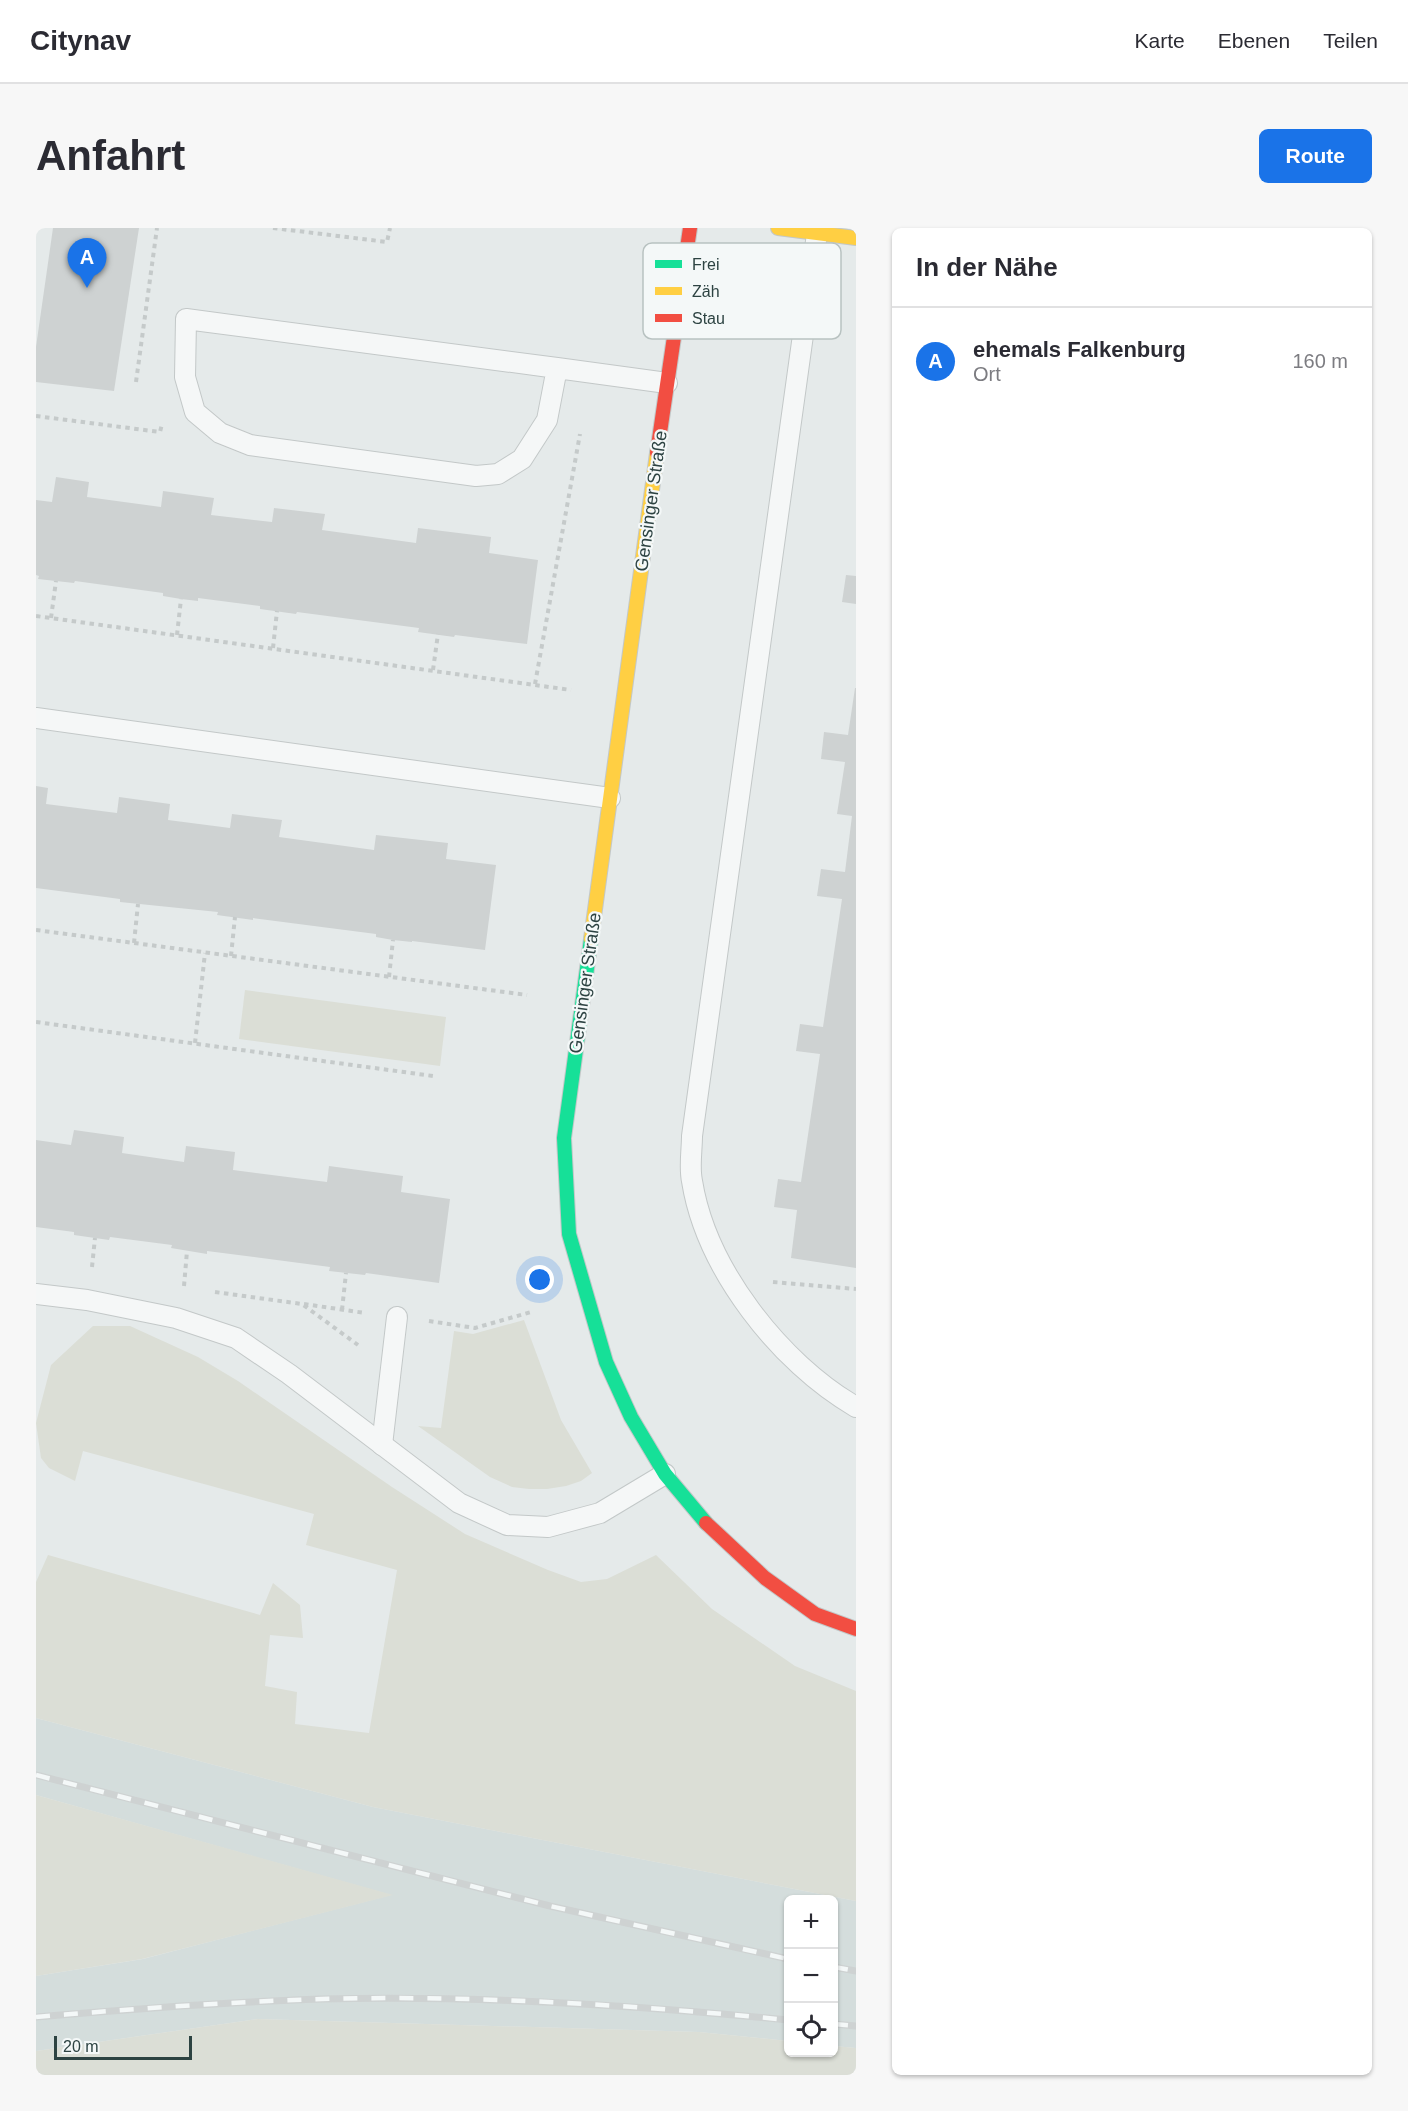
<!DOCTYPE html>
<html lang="de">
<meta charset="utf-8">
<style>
:root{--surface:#fff;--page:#f7f7f7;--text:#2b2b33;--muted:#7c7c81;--line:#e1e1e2;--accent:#1a73e8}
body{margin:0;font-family:Helvetica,sans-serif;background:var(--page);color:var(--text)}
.controls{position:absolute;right:18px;bottom:18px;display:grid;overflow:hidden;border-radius:9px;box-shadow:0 2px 4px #0004}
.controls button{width:54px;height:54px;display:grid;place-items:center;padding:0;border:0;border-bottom:2px solid var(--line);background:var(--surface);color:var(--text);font:30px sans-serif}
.scale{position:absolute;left:18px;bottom:15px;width:138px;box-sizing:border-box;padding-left:6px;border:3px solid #2d4342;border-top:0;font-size:16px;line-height:21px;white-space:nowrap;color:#2d4342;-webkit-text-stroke:4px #f4f8f8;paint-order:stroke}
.you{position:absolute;left:504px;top:1052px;width:21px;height:21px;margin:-15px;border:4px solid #fff;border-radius:50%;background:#1a73e8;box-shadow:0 0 0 9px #1a73e833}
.badge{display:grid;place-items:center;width:39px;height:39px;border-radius:50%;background:var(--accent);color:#fff;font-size:20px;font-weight:700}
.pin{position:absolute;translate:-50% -50px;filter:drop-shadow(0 2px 3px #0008)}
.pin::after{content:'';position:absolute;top:32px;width:21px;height:18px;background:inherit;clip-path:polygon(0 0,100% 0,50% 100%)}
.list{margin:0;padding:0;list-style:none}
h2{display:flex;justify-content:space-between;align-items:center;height:78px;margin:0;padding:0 24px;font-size:26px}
h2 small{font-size:20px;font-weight:400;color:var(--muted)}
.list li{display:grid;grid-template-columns:39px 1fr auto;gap:18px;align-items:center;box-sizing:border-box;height:108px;padding:0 24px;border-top:2px solid var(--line)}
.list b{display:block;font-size:22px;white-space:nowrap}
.list p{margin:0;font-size:20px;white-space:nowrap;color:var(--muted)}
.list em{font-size:20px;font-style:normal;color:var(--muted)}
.icon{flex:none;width:33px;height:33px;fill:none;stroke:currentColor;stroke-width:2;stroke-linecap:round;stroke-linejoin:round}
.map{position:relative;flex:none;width:820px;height:1847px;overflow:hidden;border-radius:9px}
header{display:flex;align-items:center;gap:36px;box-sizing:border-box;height:84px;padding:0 30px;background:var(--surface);border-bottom:2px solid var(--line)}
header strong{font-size:28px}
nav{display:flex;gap:33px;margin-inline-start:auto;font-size:21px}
.intro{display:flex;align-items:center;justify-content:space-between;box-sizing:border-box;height:144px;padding:0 36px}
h1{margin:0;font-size:42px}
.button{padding:15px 27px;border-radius:9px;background:var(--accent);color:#fff;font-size:21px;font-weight:700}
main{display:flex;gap:36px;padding:0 36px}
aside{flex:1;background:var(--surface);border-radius:9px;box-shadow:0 2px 4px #0004}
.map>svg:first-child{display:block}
</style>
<header>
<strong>Citynav</strong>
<nav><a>Karte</a><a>Ebenen</a><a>Teilen</a></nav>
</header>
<div class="intro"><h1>Anfahrt</h1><a class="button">Route</a></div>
<main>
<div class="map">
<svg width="820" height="1847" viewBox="0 0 820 1847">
<rect width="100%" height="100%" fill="#e5eaea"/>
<polygon fill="#d4dddc" points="0,1490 337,1579 820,1673 820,1820 798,1818 798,1672 752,1672 752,1813 663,1804 222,1791 0,1823 0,1748 107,1731 355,1667 0,1567"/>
<g fill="#dbded6">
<polygon points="209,762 410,789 404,838 203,811"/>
<polygon points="488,1092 525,1192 556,1245 545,1253 530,1258 511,1261 493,1261 476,1259 454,1249 382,1198 405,1200 418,1103 437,1106"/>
<polygon points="57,1098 94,1098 162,1129 202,1153 356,1259 429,1306 512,1342 545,1354 571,1351 620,1327 676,1381 759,1438 820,1463 820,1673 337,1579 0,1490 0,1354 12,1327 224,1387 237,1355 264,1377 267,1410 234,1407 229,1458 261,1464 259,1496 333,1505 361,1342 270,1317 278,1286 47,1223 39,1253 13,1240 5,1230 0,1195 15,1137"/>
<polygon points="0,1567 357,1667 106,1731 0,1748"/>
<polygon points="222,1791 663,1804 752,1813 752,1824 798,1824 798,1818 820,1820 820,1847 0,1847 0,1823"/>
</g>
<g fill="#ced2d2">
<polygon points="17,0 103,0 78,163 0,154 0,119"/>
<polygon points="20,249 53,254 51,269 125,279 127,263 178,270 175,287 236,294 238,280 289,286 286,302 380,315 382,300 455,309 453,325 502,332 491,416 419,407 418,409 382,404 383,400 261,384 260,386 224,381 224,378 162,370 162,373 145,371 127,368 127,365 39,353 38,355 2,351 3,348 0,347 0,272 16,274"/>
<polygon points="810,347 820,348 820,376 806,374"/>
<polygon points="819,460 820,460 820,1040 755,1030 761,982 738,979 742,951 765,954 784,826 760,823 764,796 787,799 806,671 781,668 785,641 809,644 816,588 801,586 809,534 785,531 788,504 812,507"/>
<polygon points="0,558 12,560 10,576 81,585 83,569 134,576 132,592 194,600 196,586 246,592 243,609 338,622 340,607 412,615 410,631 460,637 449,722 376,713 376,714 357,712 340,709 340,706 217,690 217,692 181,687 182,684 84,674 84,671 0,660"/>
<polygon points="38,902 88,909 86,925 148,934 150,918 199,924 197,942 291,954 293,938 367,948 365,964 414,971 403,1055 330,1045 329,1047 293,1043 294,1039 171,1023 171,1026 135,1020 136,1017 74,1009 73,1012 38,1007 38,1004 0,999 0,912 35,917"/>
</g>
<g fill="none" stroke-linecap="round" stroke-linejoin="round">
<g stroke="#c3c8c8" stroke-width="22">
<g id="lane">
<path d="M781 6 656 908C656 922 653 939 656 953 670 1041 744 1135 820 1179"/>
<polyline points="521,140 511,192 486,231 462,246 440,248 214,217 184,205 159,184 149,149 150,91 521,140 631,155"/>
<polyline points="0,490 574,570"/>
<polyline points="0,1066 51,1072 140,1090 200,1110 253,1146 423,1275 471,1297 512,1299 564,1285 629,1246"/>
<polyline points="346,1217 361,1089"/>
</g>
</g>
<g stroke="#c3c8c8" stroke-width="16">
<polyline id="fast" points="555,711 528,910 533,1006 570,1134 595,1189 629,1246 670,1295"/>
</g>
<g stroke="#c3c8c8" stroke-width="16">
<g id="slow">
<polyline points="742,0 820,10"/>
<polyline points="555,711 621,225"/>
</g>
</g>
<g stroke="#c3c8c8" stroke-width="16">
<g id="jam">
<polyline points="621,225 654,0"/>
<polyline points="670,1295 729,1350 779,1386 820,1401"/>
</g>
</g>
<g stroke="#c5caca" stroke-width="4" stroke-dasharray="4.5 4.5" stroke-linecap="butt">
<polyline points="237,0 351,14 354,0"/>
<polyline points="100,154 121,0"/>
<polyline points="0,188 124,204 126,196"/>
<polyline points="0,388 535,462"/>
<polyline points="15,390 20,353"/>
<polyline points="141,407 145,371"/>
<polyline points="237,420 241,383"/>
<polyline points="397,442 402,406"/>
<polyline points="499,456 544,206"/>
<polyline points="0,702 491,767"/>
<polyline points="98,715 102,676"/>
<polyline points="195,728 199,689"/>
<polyline points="353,749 357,712"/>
<polyline points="0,794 397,848"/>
<polyline points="159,815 169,725"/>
<polyline points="56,1039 59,1010"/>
<polyline points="737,1054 820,1061"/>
<polyline points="148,1058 151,1023"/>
<polyline points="179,1064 266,1076 322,1117"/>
<polyline points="268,1076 329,1085"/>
<polyline points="306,1082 310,1045"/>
<polyline points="393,1093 439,1100 495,1084"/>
</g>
<use href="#lane" stroke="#f5f7f7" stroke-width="20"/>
<use href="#fast" stroke="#16e098" stroke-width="14"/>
<use href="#slow" stroke="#ffcf43" stroke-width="14"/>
<use href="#jam" stroke="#f24e42" stroke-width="14"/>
<g stroke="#ced2d2" stroke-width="7">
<g id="rail">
<polyline points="0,1547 514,1678 752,1731"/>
<polyline points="798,1739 820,1743"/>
<path d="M0 1789C95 1781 190 1774 286 1771 441 1767 598 1777 752 1792"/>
<polyline points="798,1796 820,1798"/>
</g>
</g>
<use href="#rail" stroke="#f4f8f8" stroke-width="4.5" stroke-dasharray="14" stroke-linecap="butt"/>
</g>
<g text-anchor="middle" stroke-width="4.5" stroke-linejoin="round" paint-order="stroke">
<g font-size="18" fill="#2d4342" stroke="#f4f8f8">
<text transform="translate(615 273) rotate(-82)" y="6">Gensinger Straße</text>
<text transform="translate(549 755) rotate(-82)" y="6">Gensinger Straße</text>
</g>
</g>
<rect x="607" y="15" width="198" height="96" rx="9" fill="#f4f8f8" stroke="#b8c2c1" stroke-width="1.5"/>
<rect x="619" y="32" width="27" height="8" fill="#16e098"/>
<rect x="619" y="59" width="27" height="8" fill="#ffcf43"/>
<rect x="619" y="86" width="27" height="8" fill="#f24e42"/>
<g font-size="16" fill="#2d4342">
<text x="656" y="42">Frei</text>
<text x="656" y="69">Zäh</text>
<text x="656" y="96">Stau</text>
</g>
</svg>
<div class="controls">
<button>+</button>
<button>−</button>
<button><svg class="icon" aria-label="locate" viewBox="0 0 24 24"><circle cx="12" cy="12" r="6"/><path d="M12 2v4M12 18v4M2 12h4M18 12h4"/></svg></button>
</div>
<div class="scale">20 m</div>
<div class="you"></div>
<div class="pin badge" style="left:51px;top:60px">A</div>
</div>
<aside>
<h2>In der Nähe<small></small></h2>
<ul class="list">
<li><span class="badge">A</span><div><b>ehemals Falkenburg</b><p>Ort</p></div><em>160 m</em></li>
</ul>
</aside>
</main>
